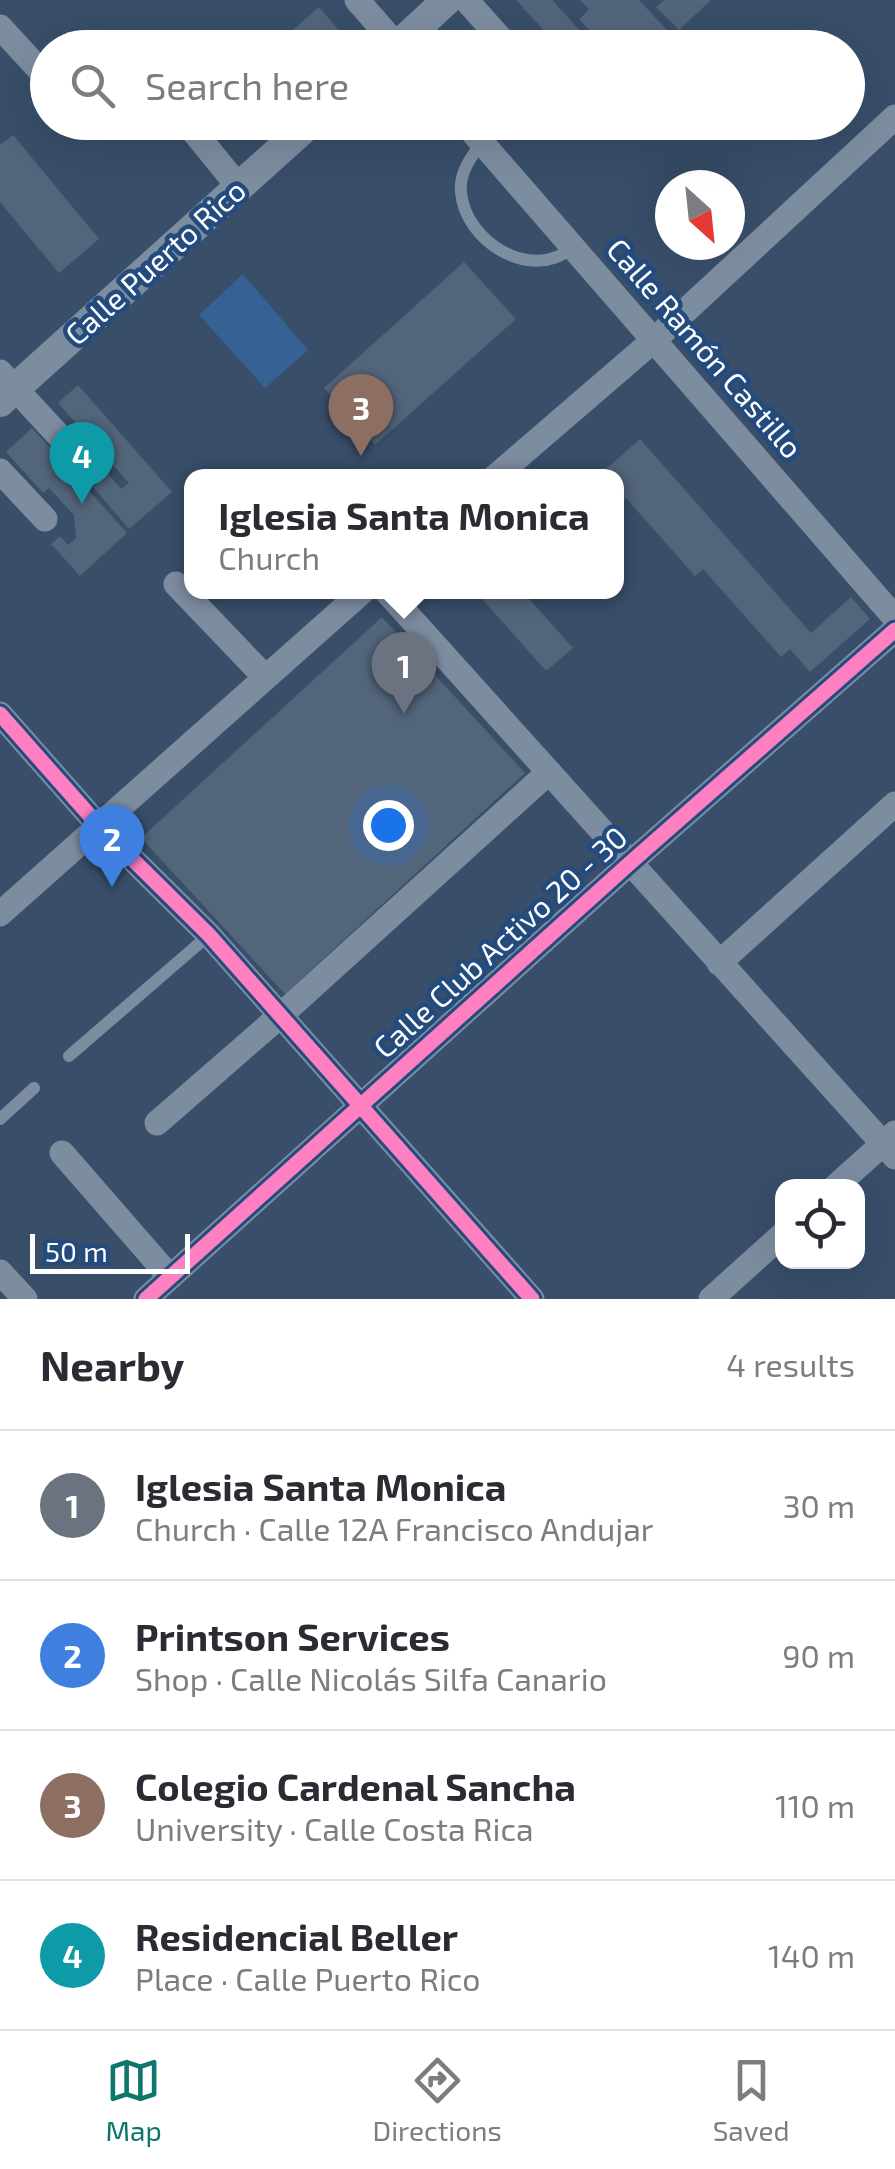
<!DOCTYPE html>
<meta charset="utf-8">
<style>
:root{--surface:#fff;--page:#f2f2f3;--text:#2b2b33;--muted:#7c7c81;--line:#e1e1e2;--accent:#0f766e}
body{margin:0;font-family:"Exo 2",sans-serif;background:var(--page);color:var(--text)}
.controls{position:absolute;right:30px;bottom:30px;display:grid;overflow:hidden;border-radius:20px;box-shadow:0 10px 40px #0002}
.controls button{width:90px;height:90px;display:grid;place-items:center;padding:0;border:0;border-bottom:2px solid var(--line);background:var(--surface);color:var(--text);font:50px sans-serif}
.compass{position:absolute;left:655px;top:170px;width:90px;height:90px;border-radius:50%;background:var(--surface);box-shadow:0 10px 40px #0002;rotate:153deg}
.scale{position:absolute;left:30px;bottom:25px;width:160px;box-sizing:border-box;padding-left:10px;border:5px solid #fff;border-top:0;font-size:28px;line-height:35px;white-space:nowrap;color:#fff;-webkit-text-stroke:8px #234b7e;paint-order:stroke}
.you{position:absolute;left:388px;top:825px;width:35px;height:35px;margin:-25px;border:8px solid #fff;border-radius:50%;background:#1a73e8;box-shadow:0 0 0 15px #1a73e833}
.badge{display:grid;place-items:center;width:65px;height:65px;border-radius:50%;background:var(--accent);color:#fff;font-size:32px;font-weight:700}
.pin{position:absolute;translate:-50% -82px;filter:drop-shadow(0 2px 5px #0008)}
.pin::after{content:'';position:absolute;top:52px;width:35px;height:30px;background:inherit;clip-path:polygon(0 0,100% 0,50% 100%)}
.popup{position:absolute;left:184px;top:469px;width:440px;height:130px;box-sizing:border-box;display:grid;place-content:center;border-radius:20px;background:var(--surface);filter:drop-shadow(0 2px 8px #0005);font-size:32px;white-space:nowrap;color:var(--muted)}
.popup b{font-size:38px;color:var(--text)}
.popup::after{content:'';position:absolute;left:50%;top:100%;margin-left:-20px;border:20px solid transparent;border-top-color:var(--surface)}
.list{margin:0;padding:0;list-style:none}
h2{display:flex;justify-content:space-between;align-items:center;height:130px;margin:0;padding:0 40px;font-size:42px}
h2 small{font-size:32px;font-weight:400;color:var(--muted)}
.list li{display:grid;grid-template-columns:65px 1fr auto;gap:30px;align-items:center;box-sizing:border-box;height:150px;padding:0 40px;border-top:2px solid var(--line)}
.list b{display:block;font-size:38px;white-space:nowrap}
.list p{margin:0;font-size:32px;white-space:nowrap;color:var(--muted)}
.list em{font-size:32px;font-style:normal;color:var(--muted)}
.icon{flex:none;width:55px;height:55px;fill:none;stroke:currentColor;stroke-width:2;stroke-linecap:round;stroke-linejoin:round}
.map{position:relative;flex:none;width:895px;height:1299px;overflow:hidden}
.search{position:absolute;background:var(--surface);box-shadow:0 10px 40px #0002;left:30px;right:30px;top:30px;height:110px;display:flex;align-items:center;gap:25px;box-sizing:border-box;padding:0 35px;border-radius:55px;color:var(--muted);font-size:38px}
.sheet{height:730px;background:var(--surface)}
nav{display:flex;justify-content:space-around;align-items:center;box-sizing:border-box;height:140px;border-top:2px solid var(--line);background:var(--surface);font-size:28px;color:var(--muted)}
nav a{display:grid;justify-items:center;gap:5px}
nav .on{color:var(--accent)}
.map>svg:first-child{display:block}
</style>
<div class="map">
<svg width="895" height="1299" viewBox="0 0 895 1299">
<rect width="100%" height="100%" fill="#384e69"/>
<polygon fill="#366195" points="243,274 308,350 265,388 199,315"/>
<g fill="#53657b">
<polygon points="516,0 552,0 596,48 560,48"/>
<polygon points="580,0 639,0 677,41 669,48 606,48 579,19 589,10"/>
<polygon points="664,0 711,0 679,30 656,7"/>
<polygon points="319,7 346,39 337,48 272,48"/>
<polygon points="473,34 485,48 458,48"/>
<polygon points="13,135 99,239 59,273 0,202 0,145"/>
<polygon points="464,262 516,319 375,445 324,388"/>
<polygon points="78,385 172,492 129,529 93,487 108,474 121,489 129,483 58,403"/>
<polygon points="32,428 127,533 80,576 51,544 60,536 68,545 76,538 74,515 49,488 43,493 6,452"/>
<polygon points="640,439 811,633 851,597 870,619 810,672 790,649 781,657 703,569 695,576 626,498 616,507 616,477 597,477"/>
<polygon points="476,592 523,592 573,648 546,671"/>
<polygon points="382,617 525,773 285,994 141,838"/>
</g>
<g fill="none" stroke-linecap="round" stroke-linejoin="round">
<g stroke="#7d8da0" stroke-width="12">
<path d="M482 142C471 157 459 173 461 192 465 242 532 283 573 247"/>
<polyline points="69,1056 209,935"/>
<polyline points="0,1119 34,1088"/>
</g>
<g stroke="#7d8da0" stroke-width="25">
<polyline points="357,0 399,48"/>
<polyline points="466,0 509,48"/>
<polyline points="0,27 48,79"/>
<polyline points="186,122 239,187"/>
<polyline points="464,122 895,618"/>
<polyline points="0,372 85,464"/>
<polyline points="0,471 45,519"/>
<polyline points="495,477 654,340 895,117"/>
<polyline points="176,584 265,677"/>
<polyline points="387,592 895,1157"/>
<polyline points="0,714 99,826 209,935 532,1299"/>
<polyline points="0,914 362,592"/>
<polyline points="719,963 895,804"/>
<polyline points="157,1123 281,1015 549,772"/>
<polyline points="62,1153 170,1277"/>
<polyline points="836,1186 895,1133"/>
<polyline points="0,1272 25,1299"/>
<polyline points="146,1299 630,863 895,630"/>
<polyline points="711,1299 782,1235"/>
</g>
<g stroke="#7d8da0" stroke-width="30">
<polyline points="395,48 447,0"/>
<polyline points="0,402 311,122"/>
</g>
<g stroke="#234b7e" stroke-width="21">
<g id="cycleway">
<polyline points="0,714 99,826 209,935 532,1299"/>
<polyline points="146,1299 630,863 895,630"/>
</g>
</g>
<use href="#cycleway" stroke="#ff80c0" stroke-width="15"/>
</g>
<g text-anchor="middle" stroke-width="9" stroke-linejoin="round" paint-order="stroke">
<g font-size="30" fill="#fff" stroke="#234b7e">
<text transform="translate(156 263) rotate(-42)" y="10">Calle Puerto Rico</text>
<text transform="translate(704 349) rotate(49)" y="10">Calle Ramón Castillo</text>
<text transform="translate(501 943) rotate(-42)" y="10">Calle Club Activo 20 - 30</text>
</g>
</g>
</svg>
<div class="controls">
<button><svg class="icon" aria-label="locate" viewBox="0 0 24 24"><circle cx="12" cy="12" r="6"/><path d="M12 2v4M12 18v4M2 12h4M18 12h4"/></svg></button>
</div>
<svg class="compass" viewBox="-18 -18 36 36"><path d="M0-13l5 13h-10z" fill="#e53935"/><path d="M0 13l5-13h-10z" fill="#7c7c81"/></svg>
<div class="scale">50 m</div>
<div class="you"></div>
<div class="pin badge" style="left:404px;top:714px;background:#6b7280">1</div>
<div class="popup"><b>Iglesia Santa Monica</b>Church</div>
<div class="pin badge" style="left:112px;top:887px;background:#3f7fe0">2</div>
<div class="pin badge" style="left:361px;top:456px;background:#8d6e63">3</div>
<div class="pin badge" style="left:82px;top:504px;background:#0f9aa8">4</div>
<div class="search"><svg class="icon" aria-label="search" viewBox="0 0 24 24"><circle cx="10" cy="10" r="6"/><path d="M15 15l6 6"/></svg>Search here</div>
</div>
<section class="sheet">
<h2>Nearby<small>4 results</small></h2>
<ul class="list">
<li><span class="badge" style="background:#6b7280">1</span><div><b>Iglesia Santa Monica</b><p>Church · Calle 12A Francisco Andujar</p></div><em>30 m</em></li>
<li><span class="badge" style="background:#3f7fe0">2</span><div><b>Printson Services</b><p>Shop · Calle Nicolás Silfa Canario</p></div><em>90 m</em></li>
<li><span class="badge" style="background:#8d6e63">3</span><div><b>Colegio Cardenal Sancha</b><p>University · Calle Costa Rica</p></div><em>110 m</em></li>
<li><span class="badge" style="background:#0f9aa8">4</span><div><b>Residencial Beller</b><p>Place · Calle Puerto Rico</p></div><em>140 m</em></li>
</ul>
</section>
<nav>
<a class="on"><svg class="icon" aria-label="map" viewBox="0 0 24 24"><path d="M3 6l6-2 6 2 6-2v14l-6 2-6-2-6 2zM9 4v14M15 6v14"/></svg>Map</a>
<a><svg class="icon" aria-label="directions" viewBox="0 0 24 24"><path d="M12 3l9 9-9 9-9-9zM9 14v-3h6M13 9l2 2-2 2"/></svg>Directions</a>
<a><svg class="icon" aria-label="saved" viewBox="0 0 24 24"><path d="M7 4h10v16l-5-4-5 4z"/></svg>Saved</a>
</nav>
